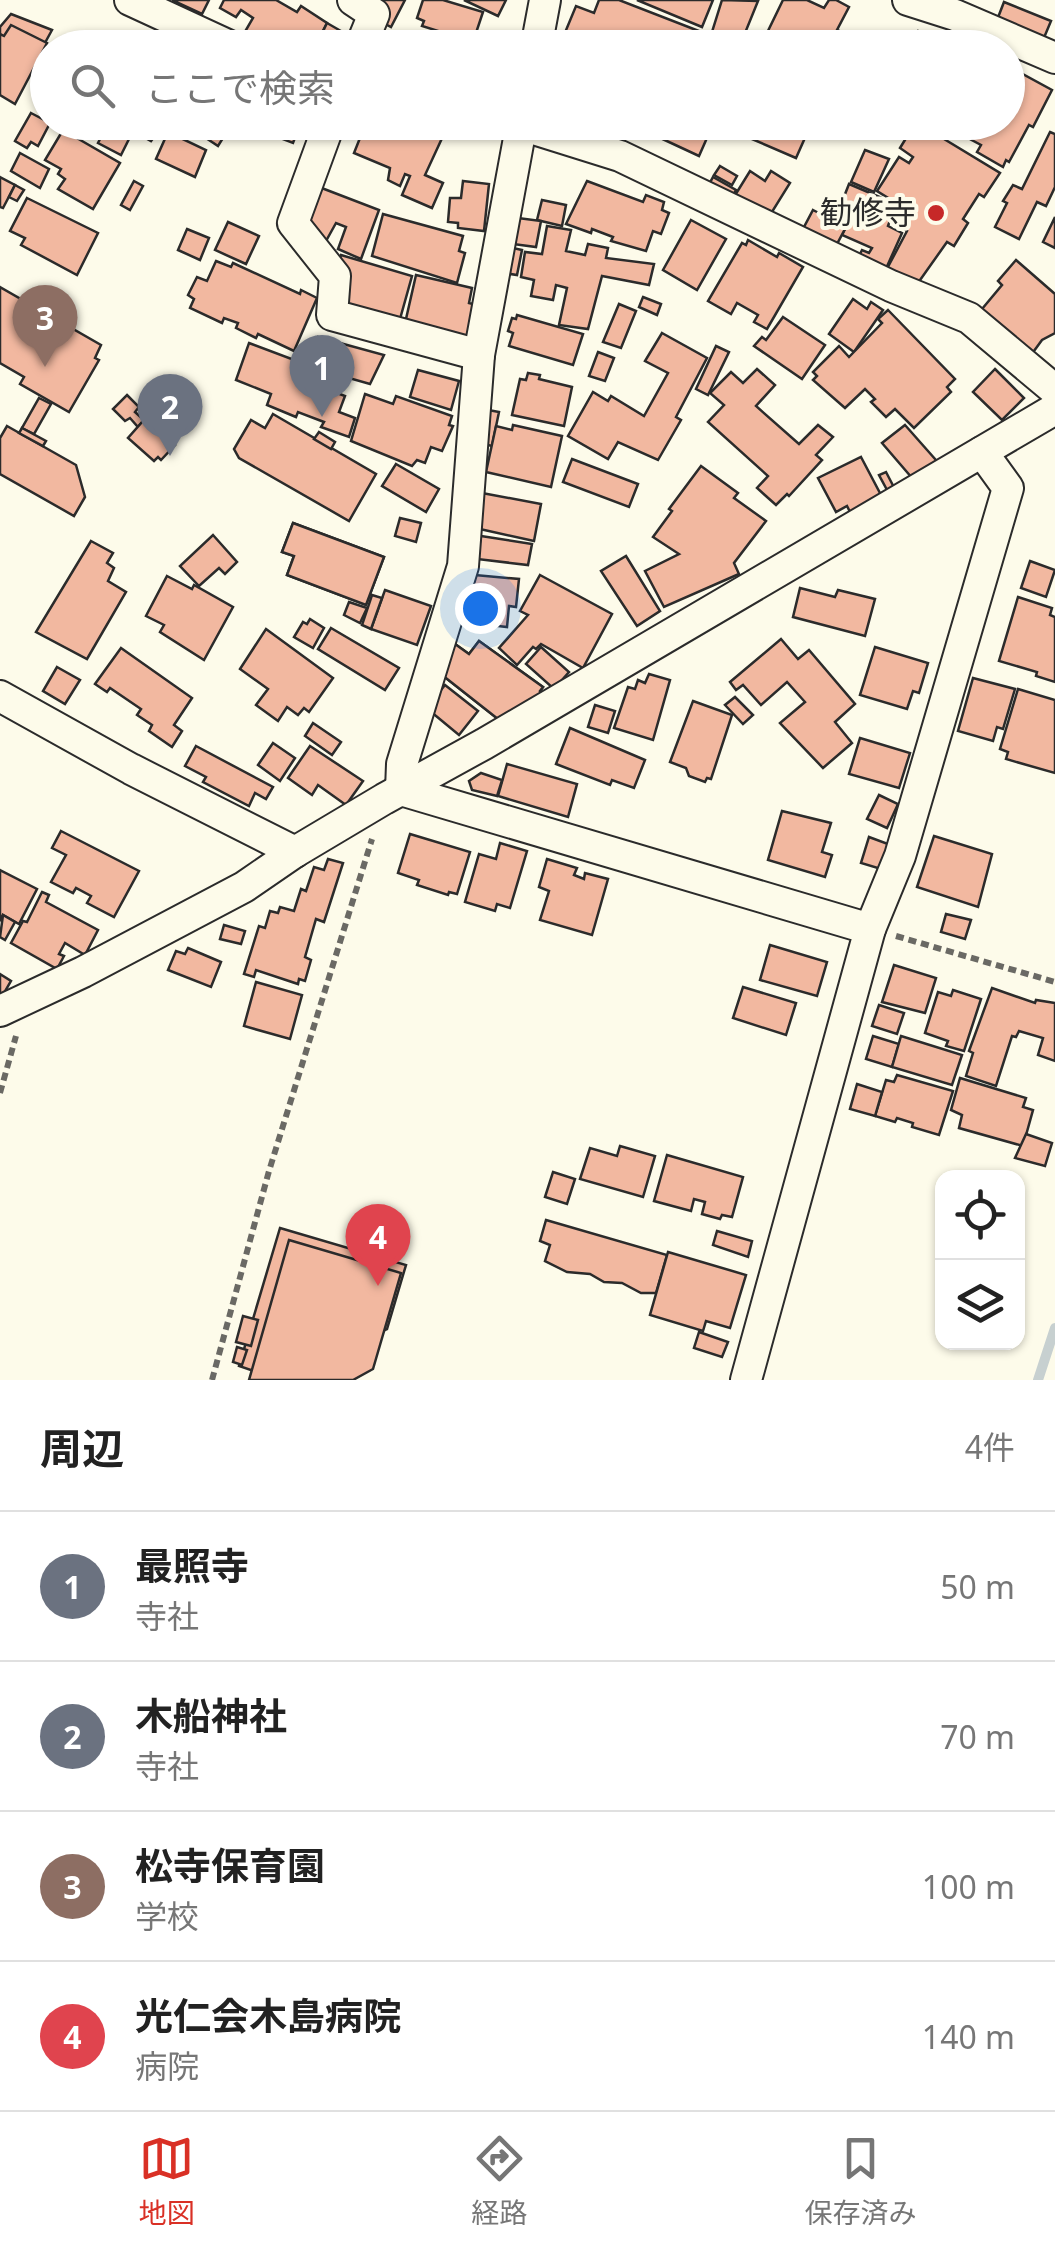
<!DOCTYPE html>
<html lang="ja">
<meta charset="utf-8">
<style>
:root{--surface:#fff;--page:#f6f6f6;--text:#222;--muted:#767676;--line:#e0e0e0;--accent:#d93025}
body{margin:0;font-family:"Noto Sans","Noto Sans JP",sans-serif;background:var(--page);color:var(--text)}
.controls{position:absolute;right:30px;bottom:30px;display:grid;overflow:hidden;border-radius:20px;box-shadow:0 2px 8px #0004}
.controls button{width:90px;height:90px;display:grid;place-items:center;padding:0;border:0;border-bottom:2px solid var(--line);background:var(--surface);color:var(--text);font:50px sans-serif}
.you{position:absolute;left:480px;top:608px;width:35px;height:35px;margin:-25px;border:8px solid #fff;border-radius:50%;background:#1a73e8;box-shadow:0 0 0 15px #1a73e833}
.badge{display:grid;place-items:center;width:65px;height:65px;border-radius:50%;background:var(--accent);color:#fff;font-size:32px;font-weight:700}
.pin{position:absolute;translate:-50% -82px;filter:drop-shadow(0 2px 5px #0008)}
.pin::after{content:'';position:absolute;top:52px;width:35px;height:30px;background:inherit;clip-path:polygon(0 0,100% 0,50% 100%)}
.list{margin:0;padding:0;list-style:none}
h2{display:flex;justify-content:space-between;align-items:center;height:130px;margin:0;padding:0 40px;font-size:42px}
h2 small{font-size:32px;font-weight:400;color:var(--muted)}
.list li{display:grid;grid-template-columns:65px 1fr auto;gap:30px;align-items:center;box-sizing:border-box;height:150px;padding:0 40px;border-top:2px solid var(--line)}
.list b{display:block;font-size:38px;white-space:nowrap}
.list p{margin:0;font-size:32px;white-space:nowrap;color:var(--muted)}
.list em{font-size:32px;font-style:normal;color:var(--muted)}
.icon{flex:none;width:55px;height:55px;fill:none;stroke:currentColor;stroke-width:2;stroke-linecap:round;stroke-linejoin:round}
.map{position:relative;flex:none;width:1055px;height:1380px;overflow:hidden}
.search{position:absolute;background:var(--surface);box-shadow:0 2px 8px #0004;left:30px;right:30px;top:30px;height:110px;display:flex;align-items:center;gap:25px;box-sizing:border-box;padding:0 35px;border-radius:55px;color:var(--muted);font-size:38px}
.sheet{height:730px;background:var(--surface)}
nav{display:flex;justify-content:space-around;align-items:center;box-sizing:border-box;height:140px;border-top:2px solid var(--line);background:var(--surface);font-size:28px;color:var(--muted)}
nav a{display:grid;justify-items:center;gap:5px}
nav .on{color:var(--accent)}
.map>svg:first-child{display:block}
</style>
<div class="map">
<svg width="1055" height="1380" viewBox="0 0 1055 1380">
<rect width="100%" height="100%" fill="#fdfbea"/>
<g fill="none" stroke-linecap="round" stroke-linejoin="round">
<polyline stroke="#c7d0d0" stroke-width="10" points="1038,1380 1055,1328"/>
</g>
<g fill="#f2b8a0" stroke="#2b2b2b" stroke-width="2.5">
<polygon points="172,0 209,0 202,14"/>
<polygon points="224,0 276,0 297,12 301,6 327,23 315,46 318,48 250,48 239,42 253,18 241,10 236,17 220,8"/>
<polygon points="364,0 405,0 391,27 359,10"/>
<polygon points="423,0 443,0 483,12 473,42 422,26 424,21 417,18"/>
<polygon points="464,0 506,0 498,16"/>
<polygon points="599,0 619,0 740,47 596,48 564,35 576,6 594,13"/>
<polygon points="637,0 713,0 702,27"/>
<polygon points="722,0 758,1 741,43 712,32"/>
<polygon points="783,0 807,0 824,8 829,0 836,0 849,7 837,30 850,36 845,48 795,48 767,33"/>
<polygon points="1004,2 1051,21 1038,52 992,33"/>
<polygon points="11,14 52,30 16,96 0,87 0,27"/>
<polygon points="327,23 360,42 358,48 316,46"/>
<polygon points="11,25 47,43 15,104 0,95 0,34 4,36"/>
<polygon points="918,31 947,42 956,48 912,48"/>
<polygon points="1008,66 1052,90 1033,127 1029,125 1009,162 1006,160 1003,167 977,152 981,145 949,128 952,122 1008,122"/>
<polygon points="31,113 50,123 38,146 31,142 27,148 15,141"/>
<polygon points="109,122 165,122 151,141 133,131 121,155 98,143"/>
<polygon points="174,122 200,122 193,134"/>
<polygon points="203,122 233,122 218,146 197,132"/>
<polygon points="271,122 301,122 293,143 267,133"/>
<polygon points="378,122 413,122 443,136 425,175 443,183 432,208 402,195 410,176 405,174 400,186 388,180 390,168 354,153 362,133 371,137"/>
<polygon points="472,122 501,122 497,132"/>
<polygon points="626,122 714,122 699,156"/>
<polygon points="759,122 812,122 796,158 752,139"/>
<polygon points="916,122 1000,173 984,197 979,194 963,219 968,223 954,246 947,242 908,297 881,280 907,231 891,221 901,206 877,191 899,157 909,163 913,157 900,148"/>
<polygon points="63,130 120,163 93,209 58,189 65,179 58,174 61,169 45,160"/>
<polygon points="168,132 206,150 195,177 156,159"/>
<polygon points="1050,132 1055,134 1055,187 1046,206 1037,202 1019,239 995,227 1007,203 1003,201 1013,185 1022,189"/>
<polygon points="865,150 889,159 874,192 851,182"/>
<polygon points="20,153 49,169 40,188 11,171"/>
<polygon points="720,166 737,176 732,185 714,175"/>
<polygon points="750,171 765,181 771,171 790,183 767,220 729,205"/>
<polygon points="0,177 15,185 3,208 0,207"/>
<polygon points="713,177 736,190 728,204 705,192"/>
<polygon points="134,181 143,186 130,210 121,205"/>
<polygon points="463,181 489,184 484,231 458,228 458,223 448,222 450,198 461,198"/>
<polygon points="587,181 643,202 646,195 664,202 662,210 669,213 661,234 653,231 646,251 611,241 613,237 592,229 591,233 566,224"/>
<polygon points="849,184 896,204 888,226 902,233 880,282 852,270 862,250 869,253 872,248 842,235 846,227 840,224 846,209 840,207"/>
<polygon points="15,185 24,190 17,201 9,197"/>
<polygon points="319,187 379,210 361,259 338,249 346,227 336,223 326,241 301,232"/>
<polygon points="27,198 98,233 77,275 21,245 25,238 10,231"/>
<polygon points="542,200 566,205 562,226 537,220"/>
<polygon points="813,210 846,227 828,261 795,244"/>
<polygon points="383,214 463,236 459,251 465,253 457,283 372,256"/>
<polygon points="1055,217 1055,248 1043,242"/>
<polygon points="518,218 541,221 536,247 513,244"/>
<polygon points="691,220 726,239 697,290 663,270"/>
<polygon points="228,222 259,236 246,264 215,250"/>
<polygon points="547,226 571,230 566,251 585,255 588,244 608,248 606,258 654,264 649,285 602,276 588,329 559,325 567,288 556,285 553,300 531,296 534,280 521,277 525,252 542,254"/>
<polygon points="187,229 209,238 200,260 178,250"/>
<polygon points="748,240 777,257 779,253 803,267 767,329 754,322 758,315 737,303 731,314 708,301 742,243 746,245"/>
<polygon points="508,247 522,250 517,275 504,273"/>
<polygon points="341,255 412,276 400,319 337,302 334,278"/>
<polygon points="1016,260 1055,294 1055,333 1042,340 1023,366 982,309 1002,285 998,281"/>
<polygon points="216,261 231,267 233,263 300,294 301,290 317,298 294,351 258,334 256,338 236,328 238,323 224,318 222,323 190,308 194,299 188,295 197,277 207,281"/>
<polygon points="416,275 472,288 469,303 477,305 467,350 401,341"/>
<polygon points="0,287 101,345 95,358 99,360 69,412 20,384 24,377 0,363"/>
<polygon points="643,297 661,304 657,315 639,307"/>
<polygon points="853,299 867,309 871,302 883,310 854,352 829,334"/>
<polygon points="619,304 636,311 621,348 603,342"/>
<polygon points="888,310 955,379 947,387 951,392 914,428 895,409 886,417 871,402 875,399 865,389 845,408 813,380 817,376 813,372 839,346 849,357 882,323 878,319"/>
<polygon points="517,315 583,334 573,365 509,346 513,333 508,331 512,318 516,319"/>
<polygon points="783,317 825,345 802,379 754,346 762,337 766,340"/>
<polygon points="662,333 707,358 676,417 681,420 658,460 618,442 608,459 568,436 593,392 608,401 611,396 644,416 668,373 645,361"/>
<polygon points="318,337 384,355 370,384 310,367"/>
<polygon points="249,343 305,364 303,371 311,374 308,382 345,396 339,412 355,418 349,437 321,427 324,422 298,412 296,417 267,405 271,394 236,380"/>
<polygon points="716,346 729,352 708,395 696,389"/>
<polygon points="598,352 614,358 605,381 589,376"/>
<polygon points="757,369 775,385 756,406 799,444 818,425 833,437 816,455 822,460 789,496 787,494 776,505 757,488 768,476 708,422 724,405 710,393 731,372 743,383"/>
<polygon points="995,369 1024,398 1002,420 973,392"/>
<polygon points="418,370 459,381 451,410 410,397"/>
<polygon points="528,373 540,375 539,379 572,387 564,426 512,415 520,379 526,380"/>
<polygon points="365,394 393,404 396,396 452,416 449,425 453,426 442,451 431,447 425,463 417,460 412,466 351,441"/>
<polygon points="127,395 139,407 135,412 144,420 138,427 130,418 125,421 113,409"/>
<polygon points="39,398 51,404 34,434 22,428"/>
<polygon points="483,409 499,412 492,446 476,442"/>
<polygon points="150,413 176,437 172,442 175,445 161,460 158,457 154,461 128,438"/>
<polygon points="273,414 376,474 349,521 239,458 234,449 251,420 265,428"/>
<polygon points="513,425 562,436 551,487 486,472 496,426 512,430"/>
<polygon points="905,425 943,468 919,486 882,443"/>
<polygon points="7,426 76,465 85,497 74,516 0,474 0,438"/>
<polygon points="22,428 46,441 43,446 19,433"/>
<polygon points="319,432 335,442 331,449 314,439"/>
<polygon points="861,457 881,495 850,512 847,506 836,512 818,478"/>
<polygon points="572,459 638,484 629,507 563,482"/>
<polygon points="396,464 439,489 426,512 382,486"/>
<polygon points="701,466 738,493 734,498 766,521 734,563 739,574 664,607 645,571 679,554 653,537 672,511 669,509"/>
<polygon points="886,472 899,497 893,501 879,475"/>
<polygon points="482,493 541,504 534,541 471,527"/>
<polygon points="400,518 421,523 416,542 395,536"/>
<polygon points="293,523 384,557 366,605 287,575 294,556 282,552"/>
<polygon points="293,523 384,557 366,605 287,575 294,556 282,552"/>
<polygon points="213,535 237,562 225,574 219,568 199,586 180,566"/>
<polygon points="481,536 532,544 528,565 477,559"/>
<polygon points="91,541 113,553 107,563 114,568 108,581 126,592 87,659 36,632"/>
<polygon points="626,556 660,611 637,626 601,571"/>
<polygon points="1030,561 1055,570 1046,597 1021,588"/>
<polygon points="464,574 519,579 516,607 509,606 507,627 489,625 491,602 477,601 476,612 461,610"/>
<polygon points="540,575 612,614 583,668 541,644 536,649 533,647 517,665 499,648 528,615 520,611"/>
<polygon points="167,576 192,589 194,585 233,607 204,660 160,632 164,625 146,616"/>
<polygon points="800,588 835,597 838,590 875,599 865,636 793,617"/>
<polygon points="385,590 431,606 417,645 371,629"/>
<polygon points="372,595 382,598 371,629 362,625"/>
<polygon points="1018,597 1052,608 1050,615 1055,617 1055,682 1036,676 1037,672 999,661"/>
<polygon points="349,602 367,608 360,623 344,615"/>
<polygon points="310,619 324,628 313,648 294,637 303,622 307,624"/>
<polygon points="331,628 399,668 385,690 318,649"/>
<polygon points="266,629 333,678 309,712 304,708 298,715 287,707 278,721 256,705 268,689 240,669"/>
<polygon points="781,639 798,659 809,650 855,704 835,722 852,743 823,768 780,723 805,702 787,682 761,705 743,685 736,690 730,682"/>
<polygon points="479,641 543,687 540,691 545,695 503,723 437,671 455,644 469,654"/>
<polygon points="479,641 543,687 540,691 545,695 503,723 437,671 455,644 469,654"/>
<polygon points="541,647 569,672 554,689 526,664"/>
<polygon points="875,647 928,663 919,693 913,691 907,709 860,695"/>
<polygon points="121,648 192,698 174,725 182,731 172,747 149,731 152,725 137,715 141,709 110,688 107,692 95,684"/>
<polygon points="57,667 80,680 65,704 43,691"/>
<polygon points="649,674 670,680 653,740 614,728 628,687 635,689 638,680 645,683"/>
<polygon points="973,678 1015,689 1003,729 997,727 993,741 958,731"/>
<polygon points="445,685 478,711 459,735 430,711 432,701"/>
<polygon points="1018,689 1055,700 1055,773 1006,759 1008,752 1000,749"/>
<polygon points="735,697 753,715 743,724 725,705"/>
<polygon points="693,701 732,715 711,779 707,778 705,782 689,776 686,768 670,762"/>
<polygon points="595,705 615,711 608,733 588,727"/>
<polygon points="313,723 341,742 332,755 305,736"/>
<polygon points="570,728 645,760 634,788 612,780 610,785 556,764"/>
<polygon points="860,738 910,753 899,788 849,774"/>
<polygon points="273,743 295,758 280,781 258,765"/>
<polygon points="196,746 273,787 266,799 255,793 249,806 203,782 206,777 185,766"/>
<polygon points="310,746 363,781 346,805 318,785 312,795 288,778"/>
<polygon points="507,764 577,784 568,817 498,796"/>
<polygon points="481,773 502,780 497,796 472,790 469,781"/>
<polygon points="879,795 898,804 887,828 867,819"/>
<polygon points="782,811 831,823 822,852 832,855 825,877 768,860"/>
<polygon points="61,831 139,871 114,917 87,903 91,896 76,888 73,893 51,882 66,855 52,848"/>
<polygon points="410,834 470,852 457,894 449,892 448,895 417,885 419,880 398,873"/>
<polygon points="934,836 992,854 978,907 917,887"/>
<polygon points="869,837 888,844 881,869 861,863"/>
<polygon points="500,843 527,851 510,908 497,904 495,911 465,902 479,854 496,859"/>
<polygon points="328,859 343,863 324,922 316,919 305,957 311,960 305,981 299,979 298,984 256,970 254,977 244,974 259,926 265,928 270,911 278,913 280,907 294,911 301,889 306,891 314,867 324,870"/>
<polygon points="547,859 577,868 574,875 584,879 585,873 608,879 592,935 540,920 549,891 539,887"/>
<polygon points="0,870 37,889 19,924 3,915 0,920"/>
<polygon points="42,892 49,895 46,902 98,930 85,955 65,943 59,954 64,956 57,969 11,943 23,921 27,922"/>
<polygon points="946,914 971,920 965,939 941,932"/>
<polygon points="3,915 15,922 5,940 0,937"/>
<polygon points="224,925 245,931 241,944 220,939"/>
<polygon points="770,945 827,962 817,996 760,980"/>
<polygon points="188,948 221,962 211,987 168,970 176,951 185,954"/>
<polygon points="894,965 936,978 925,1013 882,1002"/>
<polygon points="0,974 11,981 0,1000"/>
<polygon points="256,982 302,995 290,1039 244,1026"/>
<polygon points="743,987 796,1003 786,1035 733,1018"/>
<polygon points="992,988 1035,1003 1036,1000 1055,1003 1055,1061 1038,1055 1043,1038 1019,1031 1016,1037 1012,1036 996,1086 966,1076 973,1053 969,1051"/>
<polygon points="953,990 981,999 964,1051 946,1046 948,1041 925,1033 938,992 951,996"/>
<polygon points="879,1005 904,1013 897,1034 872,1026"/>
<polygon points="873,1036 899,1044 892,1067 866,1059"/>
<polygon points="901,1036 962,1055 952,1085 892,1067"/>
<polygon points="897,1075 953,1091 939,1135 912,1127 913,1123 897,1118 895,1122 875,1116 886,1080 894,1082"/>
<polygon points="960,1078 1026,1098 1023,1107 1033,1110 1023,1146 959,1128 962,1115 951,1110"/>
<polygon points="857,1084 882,1092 875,1116 850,1109"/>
<polygon points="1026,1134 1052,1143 1045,1166 1015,1158"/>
<polygon points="620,1146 655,1156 643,1197 580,1179 590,1148 617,1156"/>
<polygon points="667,1155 743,1177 732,1217 722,1215 720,1219 702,1214 705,1202 694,1199 691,1211 654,1201"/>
<polygon points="553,1172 575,1179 567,1204 545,1197"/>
<polygon points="546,1220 667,1255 656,1293 641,1293 622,1283 604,1282 590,1274 567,1272 545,1261 550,1245 540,1241"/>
<polygon points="280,1228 406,1265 387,1329 280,1377 279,1380 251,1380 254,1371 239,1366"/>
<polygon points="717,1231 752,1241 748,1257 713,1245"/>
<polygon points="289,1240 401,1273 373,1369 353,1380 249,1380"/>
<polygon points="668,1252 746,1275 730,1328 706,1321 703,1331 650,1315"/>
<polygon points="243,1316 258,1320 251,1346 236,1342"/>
<polygon points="699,1332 728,1342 722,1357 694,1348"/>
<polygon points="237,1347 247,1350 242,1365 233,1362"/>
</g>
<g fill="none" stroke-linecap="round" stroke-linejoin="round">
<g stroke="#2b2b2b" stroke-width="34">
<g id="street">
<polyline points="130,0 234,48"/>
<polyline points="353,0 374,14 360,48"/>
<polyline points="908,0 955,15 1055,58"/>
<polyline points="536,48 545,0"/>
<polyline points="330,122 293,223 335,276 332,315 479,355"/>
<polyline points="521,125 620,156 891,286 969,318 1055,390"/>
<polyline points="0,696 131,769 295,852"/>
<polyline points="401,790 870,929 746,1380"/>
<polyline points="401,790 402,764 463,566 479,355 522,122"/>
<polyline points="870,929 900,856 1008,488 982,452"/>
<polyline points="0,1011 83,972 244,887 295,852 384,799 484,744 1055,409"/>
</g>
</g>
<g stroke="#6a6964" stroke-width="6" stroke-dasharray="8 5" stroke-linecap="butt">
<polyline points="896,936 1055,982"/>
<polyline points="0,1093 16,1036"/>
<polyline points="212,1380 269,1171 372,839"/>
</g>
<use href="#street" stroke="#fdfbea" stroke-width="30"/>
</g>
<circle fill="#c62828" stroke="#fdfbea" stroke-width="4" cx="936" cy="213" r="10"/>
<g text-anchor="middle" stroke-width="8" stroke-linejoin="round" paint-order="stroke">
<g font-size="32" fill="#2b2b2b" stroke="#fdfbea" text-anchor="end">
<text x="916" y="224">勧修寺</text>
</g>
</g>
</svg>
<div class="controls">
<button><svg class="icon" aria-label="locate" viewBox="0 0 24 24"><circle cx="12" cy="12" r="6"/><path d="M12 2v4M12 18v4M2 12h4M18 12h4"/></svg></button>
<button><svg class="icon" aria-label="layers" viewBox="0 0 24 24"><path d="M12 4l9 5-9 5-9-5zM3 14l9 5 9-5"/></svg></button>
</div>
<div class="you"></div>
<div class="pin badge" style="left:322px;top:417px;background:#6b7280">1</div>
<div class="pin badge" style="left:170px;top:456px;background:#6b7280">2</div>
<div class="pin badge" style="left:45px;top:367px;background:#8d6e63">3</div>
<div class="pin badge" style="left:378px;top:1286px;background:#e0444e">4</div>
<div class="search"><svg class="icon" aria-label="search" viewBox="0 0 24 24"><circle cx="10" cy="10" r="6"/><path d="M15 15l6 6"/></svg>ここで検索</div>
</div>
<section class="sheet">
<h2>周辺<small>4件</small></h2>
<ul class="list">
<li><span class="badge" style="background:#6b7280">1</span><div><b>最照寺</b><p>寺社</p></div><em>50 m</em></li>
<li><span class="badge" style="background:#6b7280">2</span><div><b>木船神社</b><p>寺社</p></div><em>70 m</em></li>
<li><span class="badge" style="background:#8d6e63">3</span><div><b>松寺保育園</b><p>学校</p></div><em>100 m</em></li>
<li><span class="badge" style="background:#e0444e">4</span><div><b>光仁会木島病院</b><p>病院</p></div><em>140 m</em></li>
</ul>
</section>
<nav>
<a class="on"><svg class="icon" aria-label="map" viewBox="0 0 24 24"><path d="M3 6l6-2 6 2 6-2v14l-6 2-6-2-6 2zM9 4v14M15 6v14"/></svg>地図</a>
<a><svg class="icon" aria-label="directions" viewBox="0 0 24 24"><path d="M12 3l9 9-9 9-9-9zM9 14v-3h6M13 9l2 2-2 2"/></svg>経路</a>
<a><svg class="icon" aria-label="saved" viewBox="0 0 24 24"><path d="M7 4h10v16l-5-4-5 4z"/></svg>保存済み</a>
</nav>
